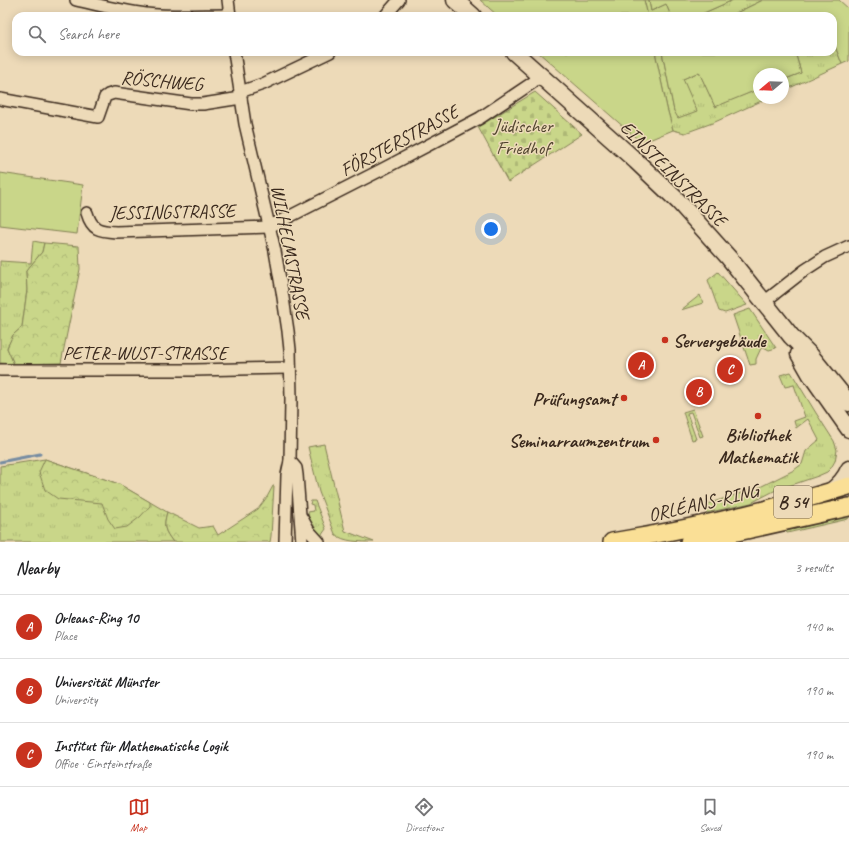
<!DOCTYPE html>
<meta charset="utf-8">
<style>
:root{--surface:#fff;--page:#f2f2f2;--text:#202124;--muted:#757577;--line:#e0e0e0;--accent:#c8321e}
body{margin:0;font-family:Caveat,sans-serif;background:var(--page);color:var(--text)}
.compass{position:absolute;left:753px;top:68px;width:36px;height:36px;border-radius:50%;background:var(--surface);box-shadow:0 2px 10px #0003;rotate:251deg}
.you{position:absolute;left:491px;top:229px;width:14px;height:14px;margin:-10px;border:3px solid #fff;border-radius:50%;background:#1a73e8;box-shadow:0 0 0 6px #1a73e833}
.badge{display:grid;place-items:center;width:26px;height:26px;border-radius:50%;background:var(--accent);color:#fff;font-size:13px;font-weight:700}
.pin{position:absolute;translate:-50% -50%;border:2px solid #fff;box-shadow:0 1px 4px #0006}
.list{margin:0;padding:0;list-style:none}
h2{display:flex;justify-content:space-between;align-items:center;height:52px;margin:0;padding:0 16px;font-size:17px}
h2 small{font-size:13px;font-weight:400;color:var(--muted)}
.list li{display:grid;grid-template-columns:26px 1fr auto;gap:12px;align-items:center;box-sizing:border-box;height:64px;padding:0 16px;border-top:1px solid var(--line)}
.list b{display:block;font-size:15px;white-space:nowrap}
.list p{margin:0;font-size:13px;white-space:nowrap;color:var(--muted)}
.list em{font-size:13px;font-style:normal;color:var(--muted)}
.icon{flex:none;width:22px;height:22px;fill:none;stroke:currentColor;stroke-width:2;stroke-linecap:round;stroke-linejoin:round}
.map{position:relative;flex:none;width:849px;height:542px;overflow:hidden}
.search{position:absolute;background:var(--surface);box-shadow:0 2px 10px #0003;left:12px;right:12px;top:12px;height:44px;display:flex;align-items:center;gap:10px;box-sizing:border-box;padding:0 14px;border-radius:12px;color:var(--muted);font-size:15px}
.sheet{height:244px;background:var(--surface)}
nav{display:flex;justify-content:space-around;align-items:center;box-sizing:border-box;height:56px;border-top:1px solid var(--line);background:var(--surface);font-size:11px;color:var(--muted)}
nav a{display:grid;justify-items:center;gap:2px}
nav .on{color:var(--accent)}
.map>svg:first-child{display:block}
</style>
<div class="map">
<svg width="849" height="542" viewBox="0 0 849 542">
<defs>
<pattern id="grass-tufts" width="24" height="20" patternUnits="userSpaceOnUse"><rect width="24" height="20" fill="#c9d689"/><path d="M3 7l-1-3M5 7V3M7 7l1-3M15 17l-1-3M17 17v-4M19 17l1-3" fill="none" stroke="#aeb876"/></pattern>
<pattern id="forest-crowns" width="20" height="18" patternUnits="userSpaceOnUse"><rect width="20" height="18" fill="#c9d689"/><path d="M2 6a3 3 0 1 1 6 0M12 15a3 3 0 1 1 6 0" fill="none" stroke="#aeb876"/></pattern>
<pattern id="cemetery-stones" width="16" height="16" patternUnits="userSpaceOnUse"><rect width="16" height="16" fill="#c9d689"/><path d="M2 7V4a2 2 0 0 1 4 0v3zM10 15v-3a2 2 0 0 1 4 0v3z" fill="#aeb876"/></pattern>
</defs>
<rect width="100%" height="100%" fill="#eddab8"/>
<filter id="ink" filterUnits="userSpaceOnUse"><feTurbulence type="fractalNoise" baseFrequency=".025" numOctaves="2"/><feDisplacementMap in="SourceGraphic" scale="8" xChannelSelector="R" yChannelSelector="G"/><feConvolveMatrix kernelMatrix="1 2 1 2 8 2 1 2 1" color-interpolation-filters="sRGB"/></filter>
<g filter="url(#ink)">
<g fill="url(#grass-tufts)" stroke="#828054">
<polygon points="644,0 649,0 651,11 666,4 671,16 648,16"/>
<polygon points="733,0 763,0 730,16 697,16"/>
<polygon points="833,41 842,64 783,91 783,80 801,73 795,52 833,52"/>
<polygon points="655,52 662,52 674,111 683,79 699,72 715,106 759,89 759,98 768,98 715,122 685,133 673,130 667,108"/>
<polygon points="33,241 44,243 42,252 26,271 27,290 22,327 13,335 7,348 14,364 0,363 0,261 31,263"/>
<polygon points="718,272 747,305 725,313 719,311 708,280"/>
<polygon points="700,295 703,303 681,310"/>
<polygon points="750,309 776,348 769,350 762,346 756,359 756,364 750,365 733,315"/>
<polygon points="791,372 816,413 834,441 837,450 835,461 831,468 827,472 818,476 774,491 751,503 706,513 704,505 760,487 794,470 802,464 806,451 819,440 808,419 796,428 794,421 805,417 794,385 785,387 780,375"/>
<polygon points="693,409 703,436 700,437 691,412 687,413 696,439 692,440 683,412"/>
<path d="M324 444 345 531 374 542C361 542 343 542 335 534L319 492 308 447Z"/>
<path d="M45 459 119 484 167 512C163 527 164 530 173 542H0V466Z"/>
<path d="M311 501H315L326 529 321 536C313 528 309 523 308 512L314 511 313 505 310 504Z"/>
<polygon points="849,516 849,518 844,520 787,533 786,531"/>
</g>
<g fill="url(#forest-crowns)" stroke="#828054">
<polygon points="44,243 79,246 80,269 61,363 14,364 7,348 13,335 22,327 27,290 26,271 42,252"/>
<polygon points="45,459 119,484 150,502 150,506 140,517 127,527 115,529 108,519 102,503 58,499 45,490 39,472"/>
<path d="M273 486H274L271 536 270 542H173C164 530 163 527 167 512L199 528 213 526 218 535 258 509 267 497Z"/>
</g>
<polygon fill="url(#cemetery-stones)" stroke="#828054" points="535,92 582,134 508,182 478,127"/>
<g fill="#c9d689" stroke="#828054">
<polygon points="480,0 644,0 648,16 498,16"/>
<polygon points="649,0 733,0 697,16 671,16 666,4 651,11"/>
<polygon points="763,0 839,0 849,9 849,61 842,64 833,41 833,16 823,16 821,13 814,16 730,16"/>
<polygon points="538,52 655,52 667,108 673,130 642,143"/>
<polygon points="662,52 795,52 801,73 783,80 783,74 759,74 759,89 715,107 699,72 683,79 697,111 678,118 674,111"/>
<polygon points="0,173 83,185 77,234 0,225"/>
</g>
<g fill="none" stroke-linecap="round" stroke-linejoin="round">
<polyline stroke="#768ca2" stroke-width="3" points="0,462 40,454"/>
<g stroke="#3b2a1e" stroke-width="14">
<g id="street">
<path d="M76 0C99 5 122 11 146 14 174 17 202 15 229 15"/>
<polyline points="228,0 230,16"/>
<polyline points="385,16 399,0"/>
<polyline points="234,52 245,124 275,251 282,291 288,331 290,350 291,399 290,461 287,475 285,542"/>
<polyline points="240,92 263,84 330,52"/>
<polyline points="0,99 98,117 105,97 108,95 114,93 191,104 203,104 241,98"/>
<path d="M87 213C92 230 99 231 116 232L269 227 381 170 480 118 532 83 541 75"/>
<polyline points="764,302 805,270 825,257 849,246"/>
<polyline points="0,370 194,370 290,368"/>
<polyline points="290,461 296,468 297,475 302,542"/>
<polyline points="302,518 309,531 319,542"/>
</g>
</g>
<g stroke="#3b2a1e" stroke-width="19">
<g id="secondary">
<polyline points="455,0 473,16"/>
<polyline points="514,52 636,161 678,201 729,258 791,336 811,356 849,403"/>
<polyline points="799,354 811,375 849,429"/>
<path d="M830 492C838 486 845 479 849 469"/>
</g>
</g>
<g stroke="#3b2a1e" stroke-width="20">
<g id="primary">
<path d="M612 542C692 529 771 510 849 486"/>
<polyline points="689,542 742,531 849,507"/>
</g>
</g>
<use href="#street" stroke="#eddab8" stroke-width="11"/>
<use href="#secondary" stroke="#eddab8" stroke-width="16"/>
<use href="#primary" stroke="#fadf96" stroke-width="17"/>
</g>
</g>
<g fill="#c8321e" stroke="#eddab8" stroke-width="1.5">
<circle cx="665" cy="340" r="4"/>
<circle cx="624" cy="398" r="4"/>
<circle cx="758" cy="416" r="4"/>
<circle cx="656" cy="440" r="4"/>
</g>
<g text-anchor="middle" stroke-width="3" stroke-linejoin="round" paint-order="stroke">
<rect fill="#eddab8" stroke="#705f4c" stroke-width="1" x="774" y="486" width="38" height="32" rx="3"/>
<g font-size="18" font-weight="bold" fill="#3b2a1e">
<text x="793" y="508">B 54</text>
</g>
<g font-size="19" fill="#3b2a1e" stroke="#eddab8">
<text transform="translate(162 80) rotate(5)" y="7">RÖSCHWEG</text>
<text transform="translate(399 140) rotate(-28)" y="7">FÖRSTERSTRASSE</text>
<text transform="translate(674 173) rotate(45)" y="7">EINSTEINSTRASSE</text>
<text transform="translate(172 211) rotate(-1)" y="7">JESSINGSTRASSE</text>
<text transform="translate(291 252) rotate(79)" y="7">WILHELMSTRASSE</text>
<text x="145" y="359">PETER-WUST-STRASSE</text>
<text transform="translate(703 502) rotate(-13)" y="7">ORLÉANS-RING</text>
</g>
<g font-size="19" fill="#50442e" stroke="#eddab8">
<text x="523" y="132">Jüdischer<tspan x="523" dy="22">Friedhof</tspan></text>
</g>
<g font-size="19" font-weight="bold" fill="#3b2a1e" stroke="#eddab8" text-anchor="end">
<text x="673" y="347" text-anchor="start">Servergebäude</text>
<text x="616" y="405">Prüfungsamt</text>
<text x="758" y="441" text-anchor="middle">Bibliothek<tspan x="758" dy="22">Mathematik</tspan></text>
<text x="648" y="447">Seminarraumzentrum</text>
</g>
</g>
</svg>
<svg class="compass" viewBox="-18 -18 36 36"><path d="M0-13l5 13h-10z" fill="#e53935"/><path d="M0 13l5-13h-10z" fill="#757577"/></svg>
<div class="you"></div>
<div class="pin badge" style="left:641px;top:365px">A</div>
<div class="pin badge" style="left:699px;top:392px">B</div>
<div class="pin badge" style="left:730px;top:370px">C</div>
<div class="search"><svg class="icon" aria-label="search" viewBox="0 0 24 24"><circle cx="10" cy="10" r="6"/><path d="M15 15l6 6"/></svg>Search here</div>
</div>
<section class="sheet">
<h2>Nearby<small>3 results</small></h2>
<ul class="list">
<li><span class="badge">A</span><div><b>Orleans-Ring 10</b><p>Place</p></div><em>140 m</em></li>
<li><span class="badge">B</span><div><b>Universität Münster</b><p>University</p></div><em>190 m</em></li>
<li><span class="badge">C</span><div><b>Institut für Mathematische Logik</b><p>Office · Einsteinstraße</p></div><em>190 m</em></li>
</ul>
</section>
<nav>
<a class="on"><svg class="icon" aria-label="map" viewBox="0 0 24 24"><path d="M3 6l6-2 6 2 6-2v14l-6 2-6-2-6 2zM9 4v14M15 6v14"/></svg>Map</a>
<a><svg class="icon" aria-label="directions" viewBox="0 0 24 24"><path d="M12 3l9 9-9 9-9-9zM9 14v-3h6M13 9l2 2-2 2"/></svg>Directions</a>
<a><svg class="icon" aria-label="saved" viewBox="0 0 24 24"><path d="M7 4h10v16l-5-4-5 4z"/></svg>Saved</a>
</nav>
